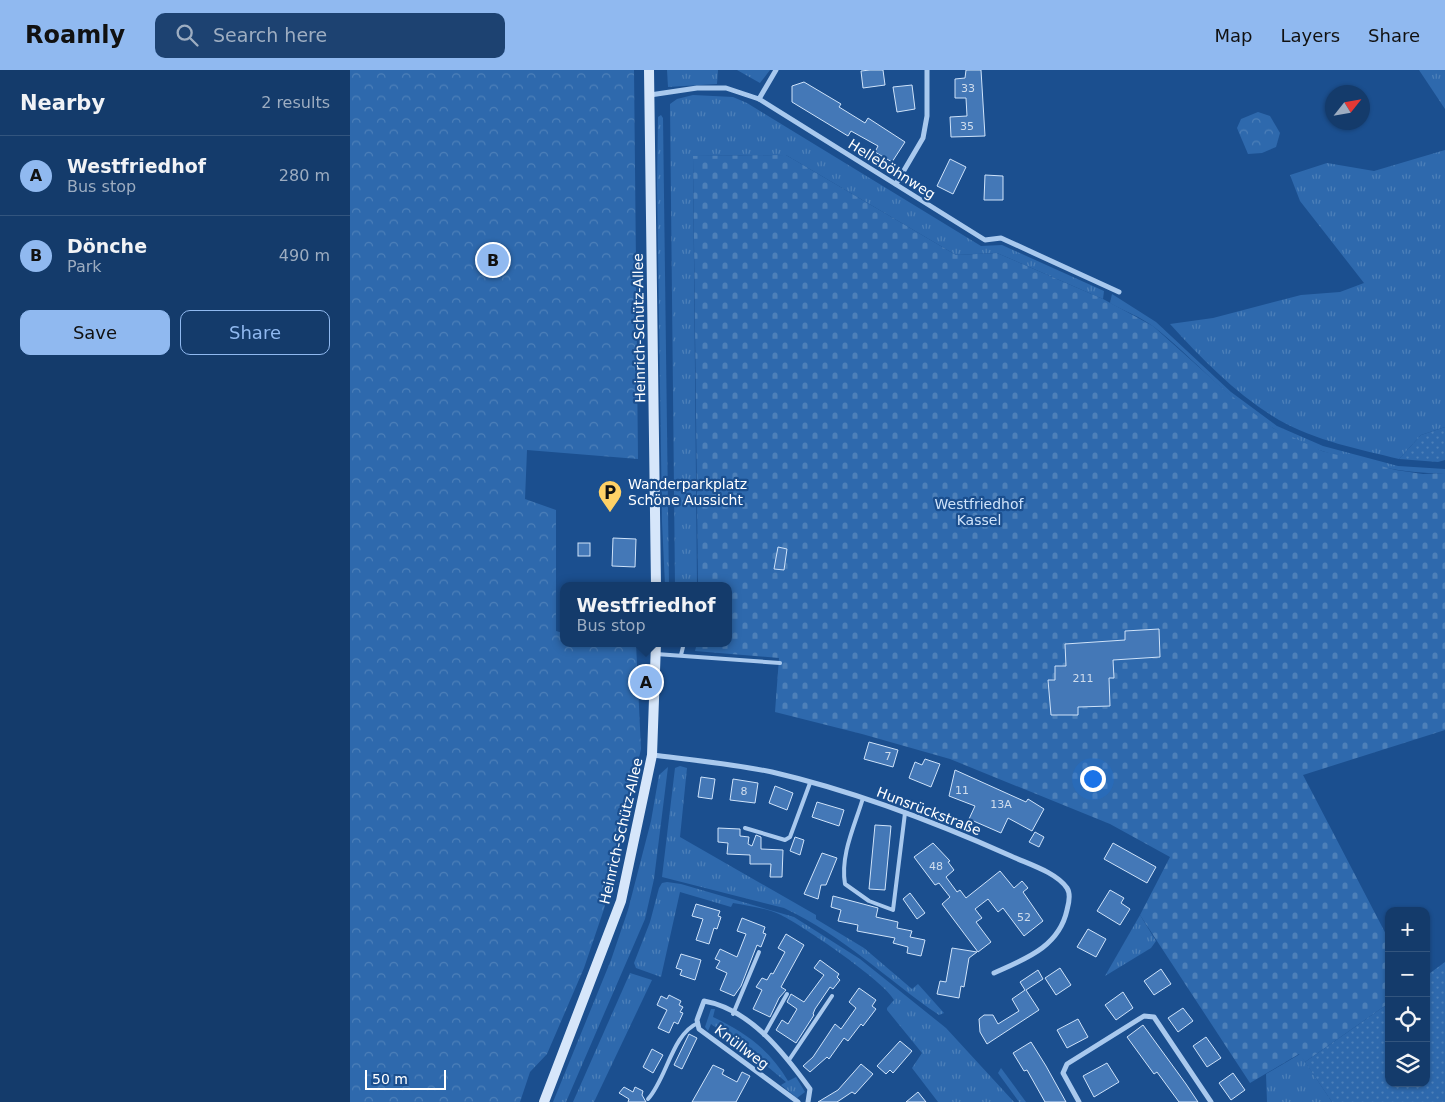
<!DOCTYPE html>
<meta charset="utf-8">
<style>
:root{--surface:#143b6b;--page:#1d4271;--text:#f1f3f6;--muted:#9dadc1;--line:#33557e;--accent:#90b9f0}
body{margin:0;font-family:"DejaVu Sans",sans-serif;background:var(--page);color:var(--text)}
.controls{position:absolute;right:15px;bottom:15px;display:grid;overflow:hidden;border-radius:10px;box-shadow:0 1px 4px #0004}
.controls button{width:45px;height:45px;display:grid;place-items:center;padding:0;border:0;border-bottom:1px solid var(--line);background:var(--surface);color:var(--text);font:25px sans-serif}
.compass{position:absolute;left:975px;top:15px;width:45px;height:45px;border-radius:50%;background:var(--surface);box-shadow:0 1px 4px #0004;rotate:59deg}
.scale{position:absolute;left:15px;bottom:12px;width:81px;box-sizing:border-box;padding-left:5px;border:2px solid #fff;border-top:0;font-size:14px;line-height:18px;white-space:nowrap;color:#fff;-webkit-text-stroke:4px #1b4f8f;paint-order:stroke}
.you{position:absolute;left:742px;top:708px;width:18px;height:18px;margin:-12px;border:4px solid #fff;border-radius:50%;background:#1a73e8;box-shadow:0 0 0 8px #1a73e833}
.badge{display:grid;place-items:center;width:32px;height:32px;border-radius:50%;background:var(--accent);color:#111;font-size:16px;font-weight:700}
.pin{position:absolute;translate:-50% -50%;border:2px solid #fff;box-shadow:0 1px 5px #0006}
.popup{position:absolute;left:210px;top:512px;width:172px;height:65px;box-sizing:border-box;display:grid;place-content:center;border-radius:10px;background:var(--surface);filter:drop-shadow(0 1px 4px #0005);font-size:16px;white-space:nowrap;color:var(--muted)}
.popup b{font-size:19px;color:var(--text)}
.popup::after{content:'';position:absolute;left:50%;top:100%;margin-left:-10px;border:10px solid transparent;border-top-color:var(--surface)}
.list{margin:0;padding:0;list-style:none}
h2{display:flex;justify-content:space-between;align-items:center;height:65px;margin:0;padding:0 20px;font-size:21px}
h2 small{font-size:16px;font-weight:400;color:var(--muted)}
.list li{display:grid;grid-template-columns:32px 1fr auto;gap:15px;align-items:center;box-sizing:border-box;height:80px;padding:0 20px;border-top:1px solid var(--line)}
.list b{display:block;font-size:19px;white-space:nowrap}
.list p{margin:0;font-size:16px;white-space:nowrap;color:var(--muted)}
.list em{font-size:16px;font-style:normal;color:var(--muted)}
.actions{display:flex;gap:10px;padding:15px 20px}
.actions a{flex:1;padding:11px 0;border:1px solid var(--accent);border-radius:10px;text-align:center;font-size:18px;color:var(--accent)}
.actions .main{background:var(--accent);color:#111}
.icon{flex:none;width:28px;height:28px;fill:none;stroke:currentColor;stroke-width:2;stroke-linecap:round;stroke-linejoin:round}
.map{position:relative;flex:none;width:1095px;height:1032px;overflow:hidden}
header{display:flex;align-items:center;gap:30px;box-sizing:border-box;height:70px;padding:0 25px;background:var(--accent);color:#111}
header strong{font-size:24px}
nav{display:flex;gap:28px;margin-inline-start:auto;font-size:18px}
.search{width:350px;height:45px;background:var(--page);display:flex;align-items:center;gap:12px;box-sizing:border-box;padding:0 18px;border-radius:10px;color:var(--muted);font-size:19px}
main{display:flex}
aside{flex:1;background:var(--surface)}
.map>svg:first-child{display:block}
</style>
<header>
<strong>Roamly</strong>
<div class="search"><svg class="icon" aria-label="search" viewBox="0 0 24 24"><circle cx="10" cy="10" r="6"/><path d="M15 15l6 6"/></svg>Search here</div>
<nav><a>Map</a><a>Layers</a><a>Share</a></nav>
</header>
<main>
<aside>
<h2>Nearby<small>2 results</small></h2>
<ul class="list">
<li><span class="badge">A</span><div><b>Westfriedhof</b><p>Bus stop</p></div><em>280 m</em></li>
<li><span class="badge">B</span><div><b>Dönche</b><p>Park</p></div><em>490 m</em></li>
</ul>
<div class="actions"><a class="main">Save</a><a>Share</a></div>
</aside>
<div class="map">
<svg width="1095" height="1032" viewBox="0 0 1095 1032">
<defs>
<pattern id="grass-tufts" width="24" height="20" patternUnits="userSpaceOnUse" patternTransform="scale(1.25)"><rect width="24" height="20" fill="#2e69ad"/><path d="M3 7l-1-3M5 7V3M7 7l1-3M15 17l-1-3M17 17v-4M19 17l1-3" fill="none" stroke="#4d80b9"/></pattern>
<pattern id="forest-crowns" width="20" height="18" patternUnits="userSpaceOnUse" patternTransform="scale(1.25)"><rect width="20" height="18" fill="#2e69ad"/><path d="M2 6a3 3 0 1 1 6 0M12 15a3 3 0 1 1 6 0" fill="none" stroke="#4d80b9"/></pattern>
<pattern id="cemetery-stones" width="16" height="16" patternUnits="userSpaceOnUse" patternTransform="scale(1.25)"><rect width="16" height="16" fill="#2e69ad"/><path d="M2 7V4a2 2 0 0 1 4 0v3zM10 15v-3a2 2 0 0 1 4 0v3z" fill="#4d80b9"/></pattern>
<pattern id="garden-dots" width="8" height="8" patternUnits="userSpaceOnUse" patternTransform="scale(1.25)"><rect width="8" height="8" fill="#2e69ad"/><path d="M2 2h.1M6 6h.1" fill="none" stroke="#4d80b9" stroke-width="1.8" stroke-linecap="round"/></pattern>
</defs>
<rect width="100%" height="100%" fill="#1b4f8f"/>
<g fill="url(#grass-tufts)">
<polygon points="317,0 368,0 367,14 318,17"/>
<polygon points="387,0 420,0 410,13"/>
<polygon points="1069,0 1095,0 1095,39"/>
<polygon points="343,25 383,27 397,33 631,176 652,175 754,221 753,229 647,183 606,185 436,85 343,86 347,516 325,516 320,34 327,29"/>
<polygon points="311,45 313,48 319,516 315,515 312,452 307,114 308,47"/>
<path d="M1095 80V357L1071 365 1049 389C1009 379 966 371 929 350 888 326 852 289 820 254L863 248 951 225 990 222 1014 213 950 131 940 105 977 93 1024 101Z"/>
<path d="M762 224 806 252 881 322 927 356 973 376 1048 396 1095 399V403C1045 405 966 385 923 358 879 331 845 289 804 257 791 247 774 241 760 233Z"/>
<path d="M330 696 337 698 330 767 466 845V849L514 878 562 919 568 914 594 943 589 945C536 909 494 866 434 838L312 807 325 698Z"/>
<polygon points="318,697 304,809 295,849 216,1032 203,1032 261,890 278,840 301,751 309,705"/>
<path d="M317 812 331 814 444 847 510 889 596 958 664 1032H588L562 998 572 983 537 940V938L544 930C534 911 453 856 431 845 417 838 398 836 383 833L381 837 330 822 311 907 286 898 284 893 300 852 309 818 312 813Z"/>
<polygon points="790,845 806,871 801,878 755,906"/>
<polygon points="280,903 302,910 244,1032 223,1032"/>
<path d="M361 939H365L363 947C395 962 420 980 438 1011L446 1007 455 1022 447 1028 431 1015 436 1012 399 981 361 954 358 961 355 957Z"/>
<polygon points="950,984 982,1032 917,1032 916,1004"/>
<polygon points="651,998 676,1032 669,1032 648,1003"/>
</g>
<g fill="url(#forest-crowns)">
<polygon points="0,0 284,0 288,389 177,380 175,429 206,440 206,561 213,563 214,573 286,573 291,679 254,839 234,898 197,984 180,1002 170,1032 0,1032"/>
<polygon points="908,42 920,46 930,63 926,77 912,83 898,84 887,58 891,49"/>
</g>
<polygon fill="url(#cemetery-stones)" points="436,85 606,185 647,183 753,229 803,256 879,324 923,358 972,381 1046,400 1073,404 1095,403 1095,660 953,705 1039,870 1039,933 955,992 949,984 900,1013 790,845 820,787 760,754 600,689 512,664 425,642 429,588 345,581 347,573 378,573 378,516 348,516 343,86"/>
<g fill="url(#garden-dots)">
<polygon points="1095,357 1095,390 1088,392 1049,389 1071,365"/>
<polygon points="1095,892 1095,1032 982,1032 955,992 1039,933 1039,1013 1076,1013 1076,906"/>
</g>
<g fill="#4478b7" stroke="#cfe3fa">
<polygon points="520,0 533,0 535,15 513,18 511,1"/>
<polygon points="616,0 631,0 635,66 601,67 600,47 617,46 616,28 605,28 605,9 615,8"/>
<polygon points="454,12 491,34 489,37 515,53 518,48 555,72 542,92 525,82 528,76 501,61 498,66 442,32 442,16"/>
<polygon points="562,15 565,39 547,42 543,17"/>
<polygon points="600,89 616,97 603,124 587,116"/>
<polygon points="635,105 653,106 653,130 634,130"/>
<polygon points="263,468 286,469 285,497 262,496"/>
<rect x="228" y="473" width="12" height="13"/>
<polygon points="428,477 437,479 434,500 424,499"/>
<polygon points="809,559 810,587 763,590 764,608 759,608 760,636 728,637 728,645 701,645 698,610 705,610 705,596 716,596 715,574 775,570 775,561"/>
<polygon points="519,672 548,680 543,697 514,689"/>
<polygon points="575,689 590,694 581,717 559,708 565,692 572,695"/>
<polygon points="605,700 676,732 678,729 694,739 682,761 658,748 651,763 619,749 625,736 599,726"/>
<polygon points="351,707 365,709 362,729 348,727"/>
<polygon points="383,709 408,713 405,733 380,730"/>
<polygon points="425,716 443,723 437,740 419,733"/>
<polygon points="467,732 494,740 489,756 462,747"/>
<polygon points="525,755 541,756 535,820 519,819"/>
<polygon points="368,758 390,759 390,766 399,767 398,774 402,776 406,765 411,767 411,779 433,780 432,807 420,807 421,794 400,794 400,785 377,784 378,773 368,772"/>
<polygon points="685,762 694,767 689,777 679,772"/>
<polygon points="445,767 454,770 450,785 440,781"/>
<polygon points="583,773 600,791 598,792 604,800 596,807 607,822 610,820 616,828 650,801 664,818 672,811 678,818 673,822 693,851 674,866 653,838 648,842 638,829 625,839 632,848 626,852 641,872 628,882 592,834 600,827 589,813 585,815 564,787"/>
<polygon points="763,773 806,797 797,813 754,789"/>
<polygon points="472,783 487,788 476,815 471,815 468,829 454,824"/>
<polygon points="760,820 774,828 771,833 780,839 770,855 747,841"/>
<polygon points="560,823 575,843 567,849 553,829"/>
<polygon points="483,826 528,838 526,847 548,852 547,858 562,861 560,867 575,870 571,886 557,883 558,877 543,873 545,868 507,861 508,855 488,851 491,840 481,837"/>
<polygon points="346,834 370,841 368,846 371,847 367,859 364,858 359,874 346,870 353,849 342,846"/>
<polygon points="392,848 415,857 413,863 416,864 411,877 407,875 391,916 384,926 370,920 377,903 366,898 370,891 365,889 370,879 387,887 396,864 387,861"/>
<polygon points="738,859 756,869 746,887 727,877"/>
<polygon points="436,864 454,875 431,917 436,920 429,928 420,947 403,939 412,920 406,917 412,908 417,910 421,903 423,904 435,882 428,878"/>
<polygon points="602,878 627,882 619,888 614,917 611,916 609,928 587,924 590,911 596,912"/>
<polygon points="331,884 351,890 345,910 330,905 332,900 326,898"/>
<polygon points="470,890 489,904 487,907 490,910 483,919 480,917 465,939 463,944 464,945 446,973 426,960 432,950 438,954 447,939 437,932 441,924 454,932 474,905 464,898"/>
<polygon points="710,898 721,915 706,925 695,908"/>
<polygon points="811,899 821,914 804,925 794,911"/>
<polygon points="688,900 693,909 676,920 689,940 637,974 630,962 629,949 634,945 643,945 648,954 669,941 662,929 675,920 670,912"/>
<polygon points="509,918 526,930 522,936 526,939 513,956 511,954 498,971 494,968 479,989 477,987 460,1002 453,996 463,987 485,954 491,959 506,938 499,932"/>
<polygon points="773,922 783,938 766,950 755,935"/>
<polygon points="319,925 331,931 329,935 333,937 330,942 333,943 328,954 324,952 319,963 308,958 317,940 307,935 311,926 317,929"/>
<polygon points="833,938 843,951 828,962 818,948"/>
<polygon points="728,949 738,967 717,978 707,960"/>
<polygon points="793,955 836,1014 848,1032 829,1032 807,1002 804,1004 777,967"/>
<polygon points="339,964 347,968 332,999 324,995"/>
<polygon points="856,967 871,988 857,997 843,976"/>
<polygon points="550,971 562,981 543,1003 540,1000 536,1004 527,996"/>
<polygon points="681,972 696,996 716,1032 695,1032 677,1000 674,1001 663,983"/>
<polygon points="302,979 313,985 303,1003 293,997"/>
<polygon points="757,993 769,1012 744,1027 733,1006"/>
<polygon points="511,994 523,1004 505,1024 502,1022 487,1032 468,1032 488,1020"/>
<polygon points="363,995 374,1000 372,1004 387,1012 392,1002 400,1006 386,1032 342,1032"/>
<polygon points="883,1003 895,1020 881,1030 869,1013"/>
<polygon points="274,1017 283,1022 285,1017 293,1021 292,1025 296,1032 278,1032 279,1029 269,1023"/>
<polygon points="568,1022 576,1032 556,1032"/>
</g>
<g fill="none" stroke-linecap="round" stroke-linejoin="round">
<g stroke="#a9c9ee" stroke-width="4">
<polyline points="306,584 430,593"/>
<polyline points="331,585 334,573"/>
<path d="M513 728C505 755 490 785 495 814L519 831 543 840 555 743"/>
<polyline points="395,758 435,770 440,767 460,713"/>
<polyline points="383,944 409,882"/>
<polyline points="414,965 437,924"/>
<polyline points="439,990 482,926"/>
<path d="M298 1029C317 1008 322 964 348 953"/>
</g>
<g stroke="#a9c9ee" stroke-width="5">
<polyline points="300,25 347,18 376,18 409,29 635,170 651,168 769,222"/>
<polyline points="409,29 426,0"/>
<polyline points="546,114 573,68 577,46 577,0"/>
<path d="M302 685C342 690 383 694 422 702 504 721 585 752 661 786 678 794 706 802 717 818 721 824 719 833 717 840 709 877 675 889 644 903"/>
<path d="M448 1032 349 959 347 950 354 931C400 939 434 983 460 1019L458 1032"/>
<polyline points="729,1032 713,1003 717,994 794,946 804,947 861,1032"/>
</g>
<g stroke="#d6e6fa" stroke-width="10">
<polyline points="299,0 306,516"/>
<polyline points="194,1032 271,831 302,685 306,573"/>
</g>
</g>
<defs>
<g id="parking-pin" transform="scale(1.25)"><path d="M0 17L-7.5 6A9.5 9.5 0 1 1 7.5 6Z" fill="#ffd166" stroke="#1b4f8f"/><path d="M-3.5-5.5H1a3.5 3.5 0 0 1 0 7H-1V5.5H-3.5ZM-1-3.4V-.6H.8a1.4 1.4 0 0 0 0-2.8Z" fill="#111"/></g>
</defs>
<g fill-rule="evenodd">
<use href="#parking-pin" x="260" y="422"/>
</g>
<g text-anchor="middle" stroke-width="4.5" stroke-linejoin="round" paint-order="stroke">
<g font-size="11" fill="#d0dded">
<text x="618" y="22">33</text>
<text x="617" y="60">35</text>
<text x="733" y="612">211</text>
<text x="538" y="690">7</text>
<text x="612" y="724">11</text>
<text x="394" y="725">8</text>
<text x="651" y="738">13A</text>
<text x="586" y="800">48</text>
<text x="674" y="851">52</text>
</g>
<g font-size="14" fill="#fff" stroke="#1b4f8f">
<text transform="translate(542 99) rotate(32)" y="5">Helleböhnweg</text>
<text transform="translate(289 258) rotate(-91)" y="5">Heinrich-Schütz-Allee</text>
<text transform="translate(579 741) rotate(21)" y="5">Hunsrückstraße</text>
<text transform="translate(271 761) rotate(-77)" y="5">Heinrich-Schütz-Allee</text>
<text transform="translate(392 977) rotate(37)" y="5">Knüllweg</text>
</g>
<g font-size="14" fill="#fff" stroke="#1b4f8f" text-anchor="start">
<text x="278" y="419">Wanderparkplatz<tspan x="278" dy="16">Schöne Aussicht</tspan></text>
</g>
<g font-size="14" fill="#cfe3fa" stroke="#1b4f8f">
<text x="629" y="439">Westfriedhof<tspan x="629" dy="16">Kassel</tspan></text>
</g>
</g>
</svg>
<div class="controls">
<button>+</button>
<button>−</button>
<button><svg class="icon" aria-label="locate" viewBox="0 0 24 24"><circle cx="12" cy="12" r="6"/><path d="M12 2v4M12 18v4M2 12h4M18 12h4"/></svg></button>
<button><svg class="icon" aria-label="layers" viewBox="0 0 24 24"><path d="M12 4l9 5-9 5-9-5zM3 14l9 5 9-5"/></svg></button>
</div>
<svg class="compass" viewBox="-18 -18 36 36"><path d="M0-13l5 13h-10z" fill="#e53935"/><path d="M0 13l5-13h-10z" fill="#9dadc1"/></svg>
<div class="scale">50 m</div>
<div class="you"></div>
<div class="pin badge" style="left:296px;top:612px">A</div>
<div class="popup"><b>Westfriedhof</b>Bus stop</div>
<div class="pin badge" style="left:143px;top:190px">B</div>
</div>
</main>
